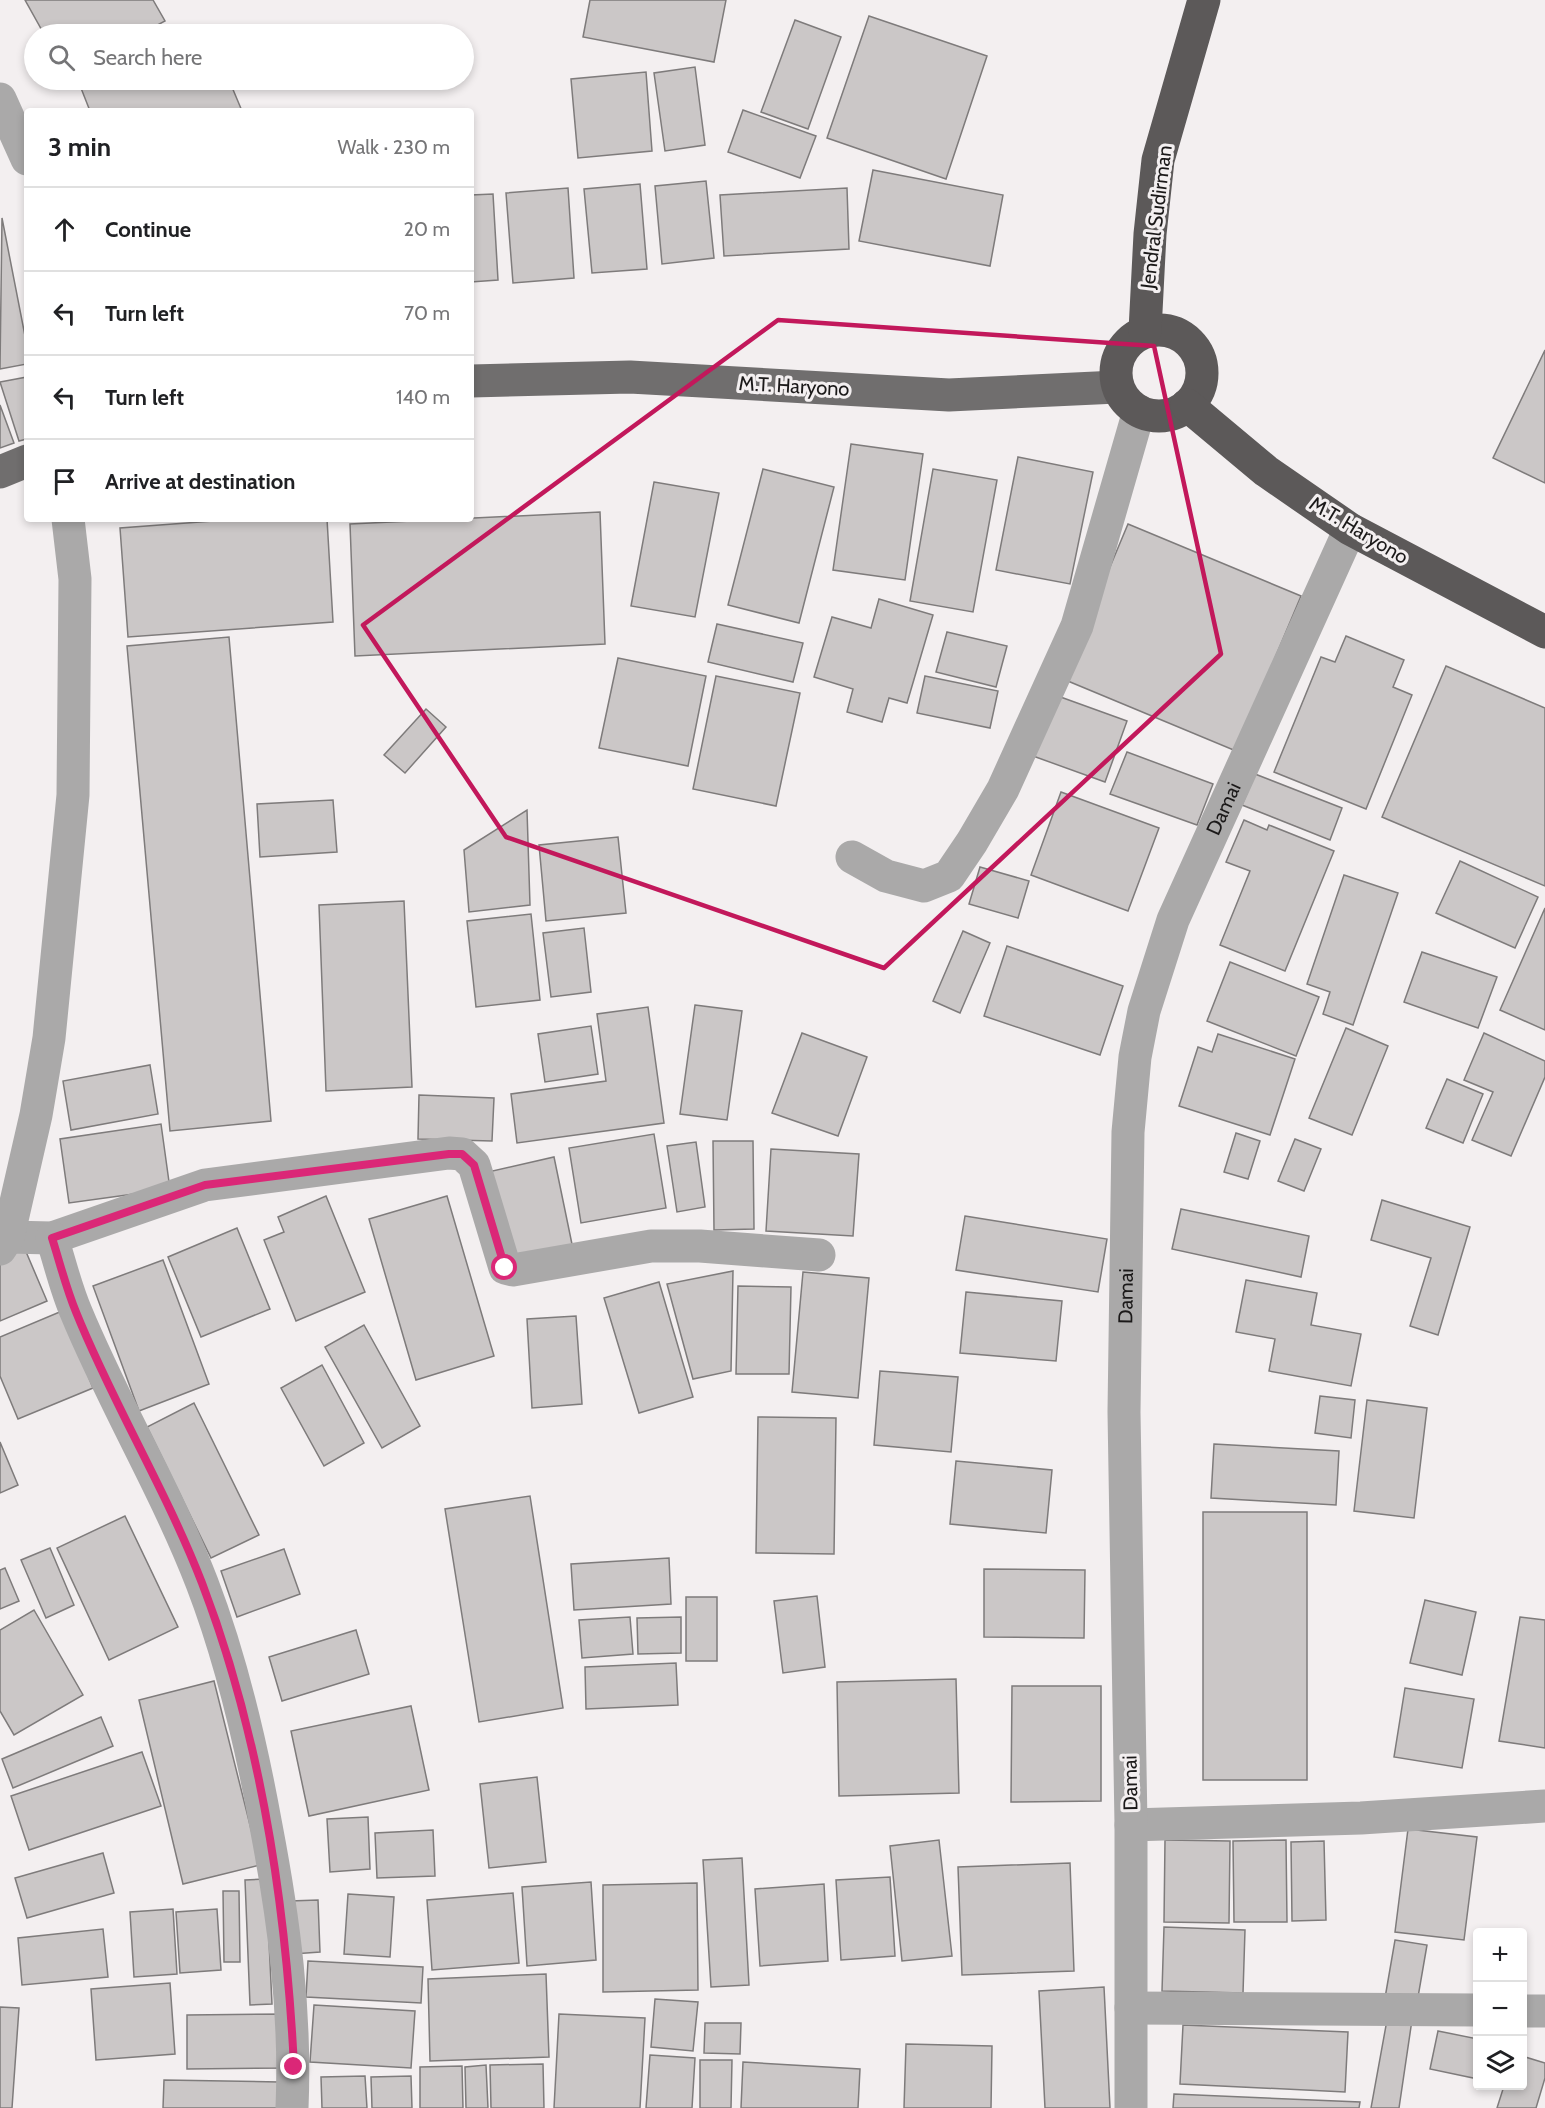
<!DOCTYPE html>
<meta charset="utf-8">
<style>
:root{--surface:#fff;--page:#f2f2f2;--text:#202124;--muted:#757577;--line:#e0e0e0}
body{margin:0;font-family:Cabin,sans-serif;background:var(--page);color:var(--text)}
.controls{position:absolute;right:18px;bottom:18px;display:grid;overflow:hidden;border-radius:6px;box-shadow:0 3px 9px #0003}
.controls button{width:54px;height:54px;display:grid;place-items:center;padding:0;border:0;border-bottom:2px solid var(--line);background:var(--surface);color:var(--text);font:30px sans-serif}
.stop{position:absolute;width:18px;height:18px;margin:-14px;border:4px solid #db2777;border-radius:50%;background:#fff}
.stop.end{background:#db2777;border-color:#fff;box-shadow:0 2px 6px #0008}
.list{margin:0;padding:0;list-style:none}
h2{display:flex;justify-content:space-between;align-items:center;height:78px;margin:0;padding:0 24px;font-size:26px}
h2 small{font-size:20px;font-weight:400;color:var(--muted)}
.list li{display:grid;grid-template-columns:39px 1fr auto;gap:18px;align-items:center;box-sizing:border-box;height:84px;padding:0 24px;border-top:2px solid var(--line)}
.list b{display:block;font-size:22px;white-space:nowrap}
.list em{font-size:20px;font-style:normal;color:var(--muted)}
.icon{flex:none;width:33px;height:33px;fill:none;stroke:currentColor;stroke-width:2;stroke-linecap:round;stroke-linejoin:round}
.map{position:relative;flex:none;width:1545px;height:2108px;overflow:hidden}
.search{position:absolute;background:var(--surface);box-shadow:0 3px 9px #0003;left:24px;top:24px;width:450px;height:66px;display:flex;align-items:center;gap:15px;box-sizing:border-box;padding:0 21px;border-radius:33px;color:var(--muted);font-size:22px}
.panel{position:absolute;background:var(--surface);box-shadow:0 3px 9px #0003;left:24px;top:108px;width:450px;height:414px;border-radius:6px}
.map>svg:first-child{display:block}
</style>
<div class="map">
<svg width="1545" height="2108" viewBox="0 0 1545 2108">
<rect width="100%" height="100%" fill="#f3eff0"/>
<g fill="#cbc7c7" stroke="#7e7b7b" stroke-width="1.5">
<polygon points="25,0 153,0 165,21 141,34 44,34"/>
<polygon points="590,0 726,0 714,62 583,37"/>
<polygon points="869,16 987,56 946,179 827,138"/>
<polygon points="795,20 841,37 808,129 761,112"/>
<polygon points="695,67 705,145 665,151 654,73"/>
<polygon points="646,72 652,151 578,158 571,79"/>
<polygon points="88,80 229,80 242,111 90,111 79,83"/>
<polygon points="743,110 816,136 800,178 728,152"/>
<polygon points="873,170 1003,195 990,266 859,241"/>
<polygon points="706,181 714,258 662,264 655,186"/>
<polygon points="640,184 647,269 592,273 584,189"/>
<polygon points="568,188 574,278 513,283 506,193"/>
<polygon points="847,188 849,249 724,256 720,195"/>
<polygon points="493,194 498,280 471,282 471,195"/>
<polygon points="2,218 27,346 27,364 0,369"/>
<polygon points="1545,350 1545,483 1493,458"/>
<polygon points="27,377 27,439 19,441 0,382"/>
<polygon points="0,405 14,443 0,448"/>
<polygon points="851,444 923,454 905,580 833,570"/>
<polygon points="1018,457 1093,472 1070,584 996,570"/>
<polygon points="763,469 834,487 799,623 728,605"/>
<polygon points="933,469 997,480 973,612 910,601"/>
<polygon points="654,482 719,493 695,617 631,606"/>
<polygon points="600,512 605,644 355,656 350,524"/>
<polygon points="240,519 327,519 333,622 128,637 120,528"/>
<polygon points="1128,524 1301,596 1236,751 1063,679"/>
<polygon points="879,599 933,615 907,703 889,698 882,722 847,712 853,689 814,677 832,617 871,628"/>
<polygon points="717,624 803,643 793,682 708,662"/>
<polygon points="947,632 1007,646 996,687 936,672"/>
<polygon points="1346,636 1404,660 1393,687 1412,695 1366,809 1274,772 1321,657 1335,662"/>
<polygon points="229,637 271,1121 170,1131 127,646"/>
<polygon points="618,658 706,676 688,766 599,748"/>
<polygon points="1446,666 1545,708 1545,886 1382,817"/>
<polygon points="716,676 800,693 776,806 693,789"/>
<polygon points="925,676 998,691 990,728 917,713"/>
<polygon points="1055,695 1127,721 1105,782 1033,756"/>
<polygon points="426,709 446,727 405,773 384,755"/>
<polygon points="1127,752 1213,784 1197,825 1110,794"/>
<polygon points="1255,774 1342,808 1330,840 1242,805"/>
<polygon points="1061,792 1159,828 1128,911 1031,875"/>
<polygon points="333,800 337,852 260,857 257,804"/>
<polygon points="527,810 530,905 469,912 464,850"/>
<polygon points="1244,820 1267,830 1269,825 1334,851 1285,971 1220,945 1250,871 1226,862"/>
<polygon points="618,837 626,913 546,921 539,845"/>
<polygon points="1460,861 1538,897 1515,948 1436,913"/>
<polygon points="980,867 1029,881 1018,918 969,904"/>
<polygon points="1344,875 1398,893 1353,1025 1323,1014 1330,992 1307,984"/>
<polygon points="404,901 412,1087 326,1091 319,905"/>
<polygon points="1545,908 1545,1030 1500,1010"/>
<polygon points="531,914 540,1000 476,1007 467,921"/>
<polygon points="584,928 591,992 551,997 543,933"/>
<polygon points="963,931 990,943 960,1013 933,1001"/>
<polygon points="1007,946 1123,986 1100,1055 984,1016"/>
<polygon points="1422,952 1497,977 1478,1028 1404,1002"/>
<polygon points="1230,962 1319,997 1296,1056 1207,1021"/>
<polygon points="695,1005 742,1011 727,1120 680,1114"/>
<polygon points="648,1007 664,1123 517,1143 511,1094 606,1081 597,1014"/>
<polygon points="591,1026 598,1074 545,1082 538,1034"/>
<polygon points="1346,1028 1388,1046 1352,1135 1309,1118"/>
<polygon points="802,1033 867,1057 838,1136 772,1113"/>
<polygon points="1484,1033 1545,1061 1545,1077 1511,1156 1472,1140 1493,1092 1464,1080"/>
<polygon points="1218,1034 1295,1059 1270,1135 1179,1106 1198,1047 1212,1052"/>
<polygon points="150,1065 158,1114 71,1130 63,1081"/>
<polygon points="1447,1079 1483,1094 1463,1143 1426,1128"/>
<polygon points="419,1095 494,1098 492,1141 418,1139"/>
<polygon points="161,1124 170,1189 69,1203 60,1139"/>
<polygon points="1236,1133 1260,1141 1248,1179 1224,1172"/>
<polygon points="654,1134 666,1208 581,1223 569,1148"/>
<polygon points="1295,1139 1321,1149 1304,1191 1278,1181"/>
<polygon points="713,1141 753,1141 754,1229 714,1230"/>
<polygon points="696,1142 705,1207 677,1212 667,1146"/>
<polygon points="771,1149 859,1154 853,1236 766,1231"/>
<polygon points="554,1157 573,1249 508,1264 488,1172"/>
<polygon points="326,1196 365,1292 296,1321 264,1240 284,1232 278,1217"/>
<polygon points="447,1196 494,1356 416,1380 369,1219"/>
<polygon points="1382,1200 1470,1227 1438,1335 1410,1326 1431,1258 1371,1240"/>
<polygon points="1181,1209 1309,1236 1301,1277 1172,1249"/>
<polygon points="965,1216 1107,1239 1098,1292 956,1270"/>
<polygon points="237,1228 270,1309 201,1337 168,1257"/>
<polygon points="21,1240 47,1301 0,1321 0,1263"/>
<polygon points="163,1260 209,1384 139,1411 93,1286"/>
<polygon points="733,1271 731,1371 693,1379 667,1284"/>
<polygon points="803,1272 869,1278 858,1398 792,1392"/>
<polygon points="1246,1280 1317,1293 1311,1325 1361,1334 1351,1386 1269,1371 1275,1339 1236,1332"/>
<polygon points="659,1282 693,1397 639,1413 604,1298"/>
<polygon points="738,1286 791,1287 789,1374 736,1374"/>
<polygon points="966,1292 1062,1301 1056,1361 960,1353"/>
<polygon points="62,1311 93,1388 18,1419 0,1376 0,1337"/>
<polygon points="576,1316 582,1404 532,1408 527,1319"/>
<polygon points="364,1325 420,1426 382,1448 325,1347"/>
<polygon points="322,1365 364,1443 324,1466 281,1388"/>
<polygon points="880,1371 958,1377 951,1452 874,1445"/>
<polygon points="1320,1396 1355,1400 1351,1438 1315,1433"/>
<polygon points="1367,1400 1427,1408 1414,1518 1354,1511"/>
<polygon points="194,1403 259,1535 211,1558 147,1427"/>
<polygon points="758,1417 836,1418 834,1554 756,1553"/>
<polygon points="0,1442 18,1485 0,1493"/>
<polygon points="1214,1444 1339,1451 1336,1505 1211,1498"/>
<polygon points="956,1461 1052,1470 1046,1533 950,1524"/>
<polygon points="530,1496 563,1708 479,1722 445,1509"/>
<rect x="1203" y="1512" width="104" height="268"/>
<polygon points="125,1516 178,1627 109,1660 57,1548"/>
<polygon points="50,1548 74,1605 46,1618 21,1560"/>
<polygon points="284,1549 300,1594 237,1617 221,1571"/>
<polygon points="669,1558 671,1604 574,1610 571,1564"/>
<polygon points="5,1568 19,1601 0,1609 0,1570"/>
<polygon points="984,1569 1085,1570 1084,1638 984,1637"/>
<polygon points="817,1596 825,1667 783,1673 774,1601"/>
<rect x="686" y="1597" width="31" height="64"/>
<polygon points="1425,1600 1476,1612 1462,1675 1410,1663"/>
<polygon points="34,1610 83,1695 14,1735 0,1711 0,1630"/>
<polygon points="630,1617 633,1654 582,1658 579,1620"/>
<polygon points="681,1617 681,1653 638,1654 637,1618"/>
<polygon points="1520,1617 1545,1620 1545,1748 1499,1741"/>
<polygon points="356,1630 369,1674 282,1701 269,1657"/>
<polygon points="676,1663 678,1705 586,1709 585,1667"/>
<polygon points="956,1679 959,1793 839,1796 837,1682"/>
<polygon points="214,1681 260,1865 183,1884 139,1700"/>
<polygon points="1012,1686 1101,1686 1101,1801 1011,1802"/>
<polygon points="1405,1688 1474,1699 1462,1768 1394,1757"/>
<polygon points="411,1706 429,1790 309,1816 291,1731"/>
<polygon points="101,1717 113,1746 13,1788 2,1759"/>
<polygon points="142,1752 161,1806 29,1850 11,1796"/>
<polygon points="537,1777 546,1862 489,1868 480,1784"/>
<polygon points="368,1817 370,1869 330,1872 327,1819"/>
<polygon points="1408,1829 1477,1837 1464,1940 1395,1932"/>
<polygon points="433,1830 435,1876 377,1878 375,1833"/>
<polygon points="939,1840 952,1956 902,1961 890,1846"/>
<polygon points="1165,1840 1230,1841 1229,1923 1164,1922"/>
<polygon points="1286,1840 1287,1922 1234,1922 1233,1841"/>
<polygon points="1324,1841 1326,1920 1292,1921 1291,1842"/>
<polygon points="103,1853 114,1893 27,1918 15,1878"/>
<polygon points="742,1858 749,1985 711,1987 703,1860"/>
<polygon points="1070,1863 1074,1971 962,1975 958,1867"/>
<polygon points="890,1877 895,1956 841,1960 836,1880"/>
<polygon points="266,1879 272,2004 250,2005 245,1880"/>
<polygon points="591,1882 596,1960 527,1966 522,1887"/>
<polygon points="697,1883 698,1990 603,1992 603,1885"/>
<polygon points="824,1884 828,1961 760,1966 755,1889"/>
<polygon points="223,1891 239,1891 240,1962 224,1962"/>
<polygon points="513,1893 519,1963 432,1970 427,1900"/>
<polygon points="348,1894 394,1897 390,1957 344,1954"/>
<polygon points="318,1900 320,1952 293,1954 290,1901"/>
<polygon points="173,1909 177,1974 134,1977 130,1912"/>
<polygon points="217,1909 221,1970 180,1973 176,1912"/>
<polygon points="1164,1927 1245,1930 1243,1993 1162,1991"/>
<polygon points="103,1929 108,1977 22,1985 18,1938"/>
<polygon points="1395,1940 1427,1945 1417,2003 1385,1998"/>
<polygon points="308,1961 423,1967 421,2003 306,1997"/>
<polygon points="546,1974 549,2057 430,2061 428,1979"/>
<polygon points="170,1983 175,2054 96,2060 91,1989"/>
<polygon points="1104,1987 1110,2108 1045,2108 1039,1991"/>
<polygon points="655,1999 698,2002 693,2051 651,2047"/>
<polygon points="314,2005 415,2011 411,2068 310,2062"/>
<polygon points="0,2007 19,2008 12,2108 0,2108"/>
<polygon points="288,2014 288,2068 187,2069 187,2015"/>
<polygon points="559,2014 645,2018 640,2108 554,2108"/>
<polygon points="1387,2020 1412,2020 1399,2108 1371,2108"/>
<polygon points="705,2023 741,2023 740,2054 704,2053"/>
<polygon points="1183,2025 1348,2032 1345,2092 1180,2084"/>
<polygon points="1438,2031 1478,2039 1478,2079 1430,2069"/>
<polygon points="906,2044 992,2046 991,2108 904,2108"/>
<polygon points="650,2055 695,2058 692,2108 646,2108"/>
<polygon points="1522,2056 1545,2063 1545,2078 1536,2108 1497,2108 1504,2086 1522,2086"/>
<polygon points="700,2060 732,2060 731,2108 700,2108"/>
<polygon points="743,2062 860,2069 858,2108 741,2108"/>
<polygon points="543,2064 544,2108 491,2108 490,2065"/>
<polygon points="486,2065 488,2108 466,2108 465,2067"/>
<polygon points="462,2066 463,2108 420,2108 420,2067"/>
<polygon points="365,2076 367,2108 322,2108 321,2077"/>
<polygon points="411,2076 412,2108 372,2108 371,2077"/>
<polygon points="164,2080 279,2082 278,2108 163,2108"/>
<polygon points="1174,2094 1360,2102 1359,2108 1173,2108"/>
</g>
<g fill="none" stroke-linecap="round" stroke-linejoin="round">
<g stroke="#aaa9a9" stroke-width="33">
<polyline points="0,99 27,159"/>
<polyline points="852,857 886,876 924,886 949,876 972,842 1003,789 1077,626 1139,411"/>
<polyline points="8,1237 52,1238 205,1185 449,1153 462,1154 474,1165 505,1268 513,1270 651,1246 700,1246 819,1255"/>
<path d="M52 1238C60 1263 66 1289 76 1312 114 1404 166 1490 202 1583 232 1661 251 1743 266 1826 284 1920 296 2012 292 2108"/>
<polyline points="0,1249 8,1237 36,1115 49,1038 73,795 75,579 68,519"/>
<polyline points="1131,1825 1361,1818 1545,1806"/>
<polyline points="1131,2008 1478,2010"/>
<polyline points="1522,2011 1543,2011"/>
<path id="s1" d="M1131 2108V1825L1124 1412 1128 1132 1135 1057 1144 1011 1173 920 1350 529"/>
</g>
<g stroke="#706e6e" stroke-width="33">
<polyline points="471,381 630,377 949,395 1117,387"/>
<polyline points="0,472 27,461"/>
</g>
<g stroke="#5c5959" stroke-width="33">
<circle cx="1159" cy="373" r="43"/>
<polyline points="1145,331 1150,234 1158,160 1204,0"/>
<polyline points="1187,405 1266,471 1350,529 1545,632"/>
</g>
</g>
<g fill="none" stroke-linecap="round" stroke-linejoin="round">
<path stroke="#db2777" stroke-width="8" d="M294 2067C286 1903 261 1737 202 1583 166 1490 113 1404 76 1312 66 1288 60 1263 52 1238L205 1185 449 1154H462L474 1165 505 1268"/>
</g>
<path fill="none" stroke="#c2185b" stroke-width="4.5" stroke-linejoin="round" d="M778 320 1154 346 1221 654 884 968 506 837 363 625Z"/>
<g text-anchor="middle" stroke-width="6" stroke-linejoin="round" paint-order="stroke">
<g font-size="20" fill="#1b1919" stroke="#f3eff0">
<text transform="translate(1156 217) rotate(-83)" y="7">Jendral Sudirman</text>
<text transform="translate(794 386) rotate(3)" y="7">M.T. Haryono</text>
<text transform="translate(1359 530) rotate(31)" y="7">M.T. Haryono</text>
<text dy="7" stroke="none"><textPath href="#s1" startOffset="1316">Damai</textPath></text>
<text dy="7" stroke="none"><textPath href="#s1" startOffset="812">Damai</textPath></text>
<text transform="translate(1130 1783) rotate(-91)" y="7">Damai</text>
</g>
</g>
</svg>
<div class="controls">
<button>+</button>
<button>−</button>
<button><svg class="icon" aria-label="layers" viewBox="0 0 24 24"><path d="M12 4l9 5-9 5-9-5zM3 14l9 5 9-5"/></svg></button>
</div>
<div class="stop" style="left:505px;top:1268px"></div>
<div class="stop end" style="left:294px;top:2067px"></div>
<div class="search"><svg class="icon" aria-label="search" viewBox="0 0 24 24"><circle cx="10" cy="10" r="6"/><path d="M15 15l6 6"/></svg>Search here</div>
<section class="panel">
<h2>3 min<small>Walk · 230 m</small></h2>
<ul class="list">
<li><svg class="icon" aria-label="ahead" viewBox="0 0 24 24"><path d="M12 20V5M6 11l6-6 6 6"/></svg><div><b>Continue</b></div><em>20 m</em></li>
<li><svg class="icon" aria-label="left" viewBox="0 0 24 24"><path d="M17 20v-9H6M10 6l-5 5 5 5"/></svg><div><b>Turn left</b></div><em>70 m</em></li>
<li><svg class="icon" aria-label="left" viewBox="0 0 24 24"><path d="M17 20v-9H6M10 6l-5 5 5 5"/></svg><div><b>Turn left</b></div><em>140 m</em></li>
<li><svg class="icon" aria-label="arrive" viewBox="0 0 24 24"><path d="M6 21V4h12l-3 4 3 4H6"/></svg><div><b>Arrive at destination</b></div></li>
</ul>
</section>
</div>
